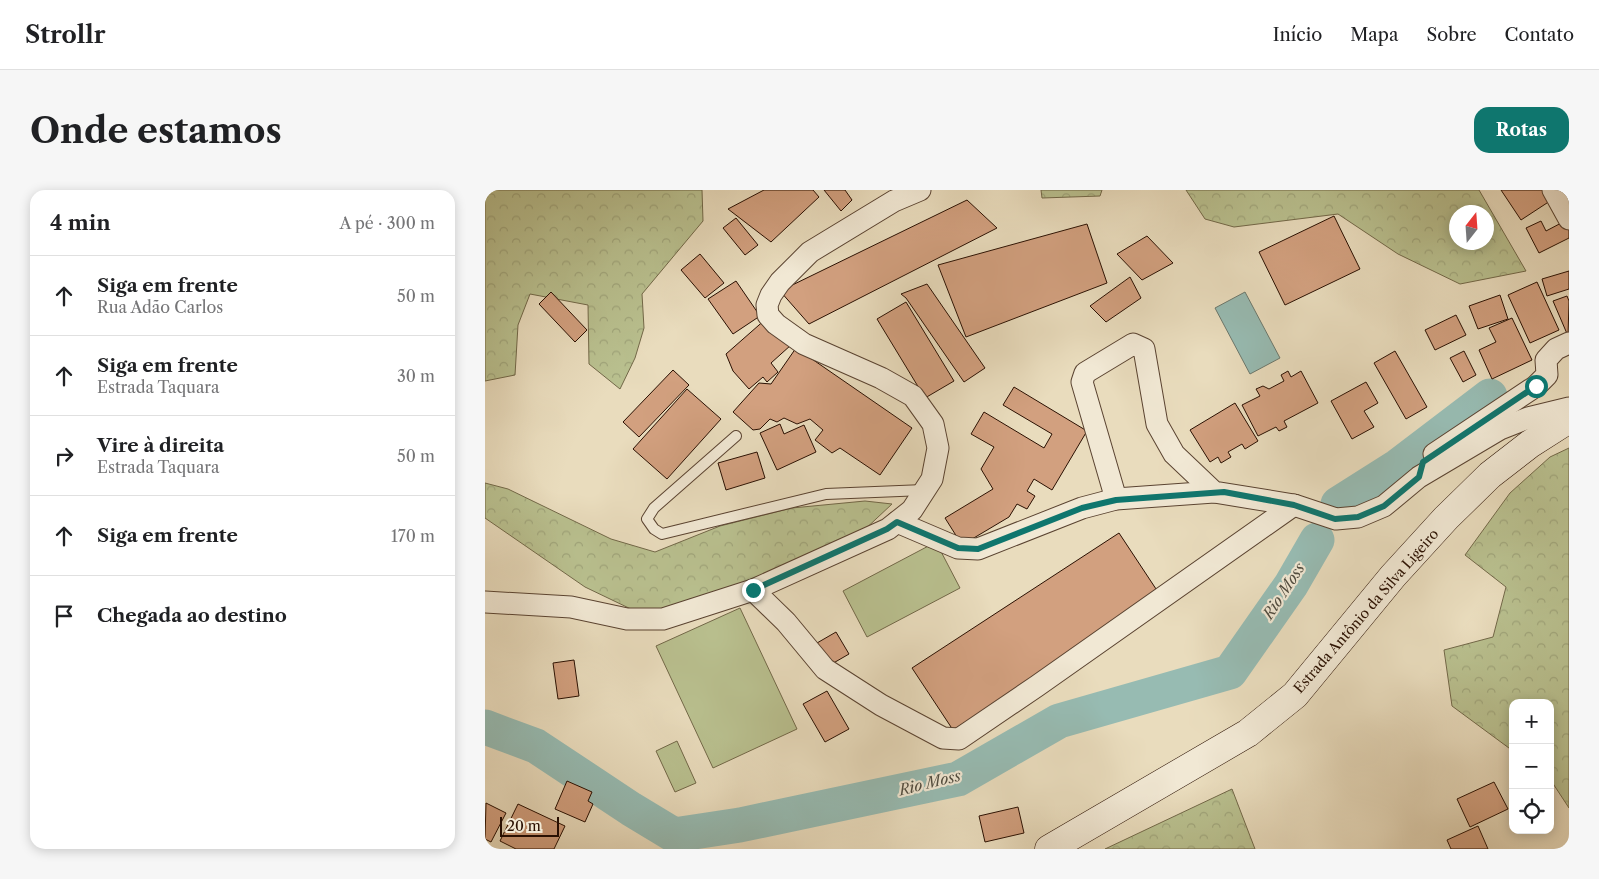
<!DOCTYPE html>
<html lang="pt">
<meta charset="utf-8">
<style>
:root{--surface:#fff;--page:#f6f6f6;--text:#202124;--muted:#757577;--line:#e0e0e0;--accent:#0f766e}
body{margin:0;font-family:"Libre Caslon Text",serif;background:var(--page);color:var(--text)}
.controls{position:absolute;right:15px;bottom:15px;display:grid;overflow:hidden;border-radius:10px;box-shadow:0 2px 12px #0003}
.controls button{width:45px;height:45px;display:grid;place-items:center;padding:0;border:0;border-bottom:1px solid var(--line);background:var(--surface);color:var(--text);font:25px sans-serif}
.compass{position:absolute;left:964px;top:15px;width:45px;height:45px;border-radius:50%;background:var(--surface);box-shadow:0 2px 12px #0003;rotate:17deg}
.scale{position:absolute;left:15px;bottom:12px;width:59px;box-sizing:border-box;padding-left:5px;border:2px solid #2a1002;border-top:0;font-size:14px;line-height:18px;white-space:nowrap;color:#2a1002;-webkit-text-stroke:4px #f1e8d4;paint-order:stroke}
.stop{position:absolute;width:15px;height:15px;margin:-11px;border:4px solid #0f766e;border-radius:50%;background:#fff}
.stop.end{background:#0f766e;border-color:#fff;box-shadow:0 1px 5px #0008}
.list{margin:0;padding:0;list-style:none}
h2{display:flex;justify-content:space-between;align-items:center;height:65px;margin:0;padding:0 20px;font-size:21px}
h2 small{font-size:16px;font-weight:400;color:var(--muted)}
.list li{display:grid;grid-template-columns:32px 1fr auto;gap:15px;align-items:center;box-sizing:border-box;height:80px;padding:0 20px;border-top:1px solid var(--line)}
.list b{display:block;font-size:19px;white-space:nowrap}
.list p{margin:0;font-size:16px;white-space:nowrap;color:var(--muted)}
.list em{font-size:16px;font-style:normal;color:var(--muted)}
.icon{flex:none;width:28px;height:28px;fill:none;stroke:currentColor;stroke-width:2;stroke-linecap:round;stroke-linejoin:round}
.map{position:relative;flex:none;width:1084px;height:659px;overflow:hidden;border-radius:15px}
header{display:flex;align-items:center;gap:30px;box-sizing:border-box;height:70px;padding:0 25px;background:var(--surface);border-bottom:1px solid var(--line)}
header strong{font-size:24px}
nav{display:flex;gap:28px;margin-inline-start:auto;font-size:18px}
.intro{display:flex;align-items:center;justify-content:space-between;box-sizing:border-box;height:120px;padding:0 30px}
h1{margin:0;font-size:35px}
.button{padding:12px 22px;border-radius:15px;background:var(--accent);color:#fff;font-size:18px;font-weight:700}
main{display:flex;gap:30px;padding:0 30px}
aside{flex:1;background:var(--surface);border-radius:15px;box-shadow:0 2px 12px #0003}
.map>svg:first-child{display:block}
</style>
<header>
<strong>Strollr</strong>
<nav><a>Início</a><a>Mapa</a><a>Sobre</a><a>Contato</a></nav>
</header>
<div class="intro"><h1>Onde estamos</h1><a class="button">Rotas</a></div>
<main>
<aside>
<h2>4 min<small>A pé · 300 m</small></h2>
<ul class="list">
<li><svg class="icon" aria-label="ahead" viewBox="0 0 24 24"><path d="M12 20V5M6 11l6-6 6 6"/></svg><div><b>Siga em frente</b><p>Rua Adão Carlos</p></div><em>50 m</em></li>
<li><svg class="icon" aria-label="ahead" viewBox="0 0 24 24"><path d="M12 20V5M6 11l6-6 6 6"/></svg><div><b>Siga em frente</b><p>Estrada Taquara</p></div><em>30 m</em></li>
<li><svg class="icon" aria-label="right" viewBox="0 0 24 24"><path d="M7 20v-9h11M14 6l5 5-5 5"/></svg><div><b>Vire à direita</b><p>Estrada Taquara</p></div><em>50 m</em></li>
<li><svg class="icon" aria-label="ahead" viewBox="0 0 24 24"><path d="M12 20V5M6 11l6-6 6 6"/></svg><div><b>Siga em frente</b></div><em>170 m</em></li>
<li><svg class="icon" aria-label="arrive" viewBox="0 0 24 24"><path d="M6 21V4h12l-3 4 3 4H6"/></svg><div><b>Chegada ao destino</b></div></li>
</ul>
</aside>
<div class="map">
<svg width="1084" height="659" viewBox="0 0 1084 659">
<defs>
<pattern id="forest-crowns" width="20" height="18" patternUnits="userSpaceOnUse" patternTransform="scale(1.25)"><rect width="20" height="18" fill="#b9c08f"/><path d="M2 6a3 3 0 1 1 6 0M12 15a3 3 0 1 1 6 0" fill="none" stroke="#9fa47a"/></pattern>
</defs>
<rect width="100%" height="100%" fill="#e9dcbd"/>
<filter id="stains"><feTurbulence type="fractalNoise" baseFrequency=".004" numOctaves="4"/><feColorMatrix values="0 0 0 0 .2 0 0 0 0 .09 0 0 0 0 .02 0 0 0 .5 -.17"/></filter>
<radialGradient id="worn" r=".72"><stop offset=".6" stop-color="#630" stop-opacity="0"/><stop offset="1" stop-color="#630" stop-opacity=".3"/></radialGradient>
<g fill="#b9c08f" stroke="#726848">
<polygon points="451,352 475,398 382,447 358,401"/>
<polygon points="255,418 312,539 228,578 171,456"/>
<polygon points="192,551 211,593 190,602 171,561"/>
</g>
<g fill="url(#forest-crowns)" stroke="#726848" fill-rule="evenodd">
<polygon points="0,0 217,0 218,31 157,104 159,138 150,168 135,199 104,174 103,115 45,104 33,135 30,185 0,191"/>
<polygon points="556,0 617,0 615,6 557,8"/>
<path d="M701 0H994L1041 81 975 94 913 64 853 24 749 37 720 29ZM972 22H1002V52H972Z"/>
<polygon points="1084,258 1084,618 1065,589 1065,513 1028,513 1028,561 967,516 959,460 1008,447 1021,397 980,365 1025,303 1065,267"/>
<polygon points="0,293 23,299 126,349 170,362 235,336 307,318 380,311 407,314 344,373 241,415 148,420 100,397 0,328"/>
<polygon points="747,599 770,659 620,659"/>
</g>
<polygon fill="#97bbb2" stroke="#6b776c" points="760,102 795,168 765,184 730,118"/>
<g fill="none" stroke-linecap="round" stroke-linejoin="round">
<g stroke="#97bbb2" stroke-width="35">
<polyline points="853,314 913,276 1005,206"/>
<polyline points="0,537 51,556 146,619 189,645 255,635 473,589 574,531 745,482 806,395 832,350"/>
</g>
</g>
<g fill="#d2a07f" stroke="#2a1002">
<polygon points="279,0 328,0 334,7 286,52 243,19"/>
<polygon points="339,0 360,0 367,10 356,21"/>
<polygon points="1016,0 1058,0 1065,11 1036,30"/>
<polygon points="482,10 512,38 324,134 295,101"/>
<polygon points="849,26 875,79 800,115 774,62"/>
<polygon points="251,28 273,55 260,65 238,38"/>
<polygon points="1056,31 1061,41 1080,31 1084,39 1084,48 1054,63 1041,38"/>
<polygon points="602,34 622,93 481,147 453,75"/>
<polygon points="662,46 688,73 657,90 632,64"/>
<polygon points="215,64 239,93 220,108 196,80"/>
<polygon points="1084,81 1084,99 1062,106 1057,89"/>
<polygon points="645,87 656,108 621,132 605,116"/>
<polygon points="251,91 275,126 248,144 223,109"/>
<polygon points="1052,92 1074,140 1045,153 1023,105"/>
<polygon points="442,94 500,178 479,192 421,108 416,104"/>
<polygon points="66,102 102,140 90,152 54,114"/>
<polygon points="1015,105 1023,129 993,139 984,116"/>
<polygon points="1082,106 1084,111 1083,146 1068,111"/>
<polygon points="421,112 469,191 440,208 392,129"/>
<polygon points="971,125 981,145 950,160 940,140"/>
<polygon points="282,128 306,155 286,173 293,182 282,192 278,187 264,199 248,181 241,164"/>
<polygon points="1027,128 1047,170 1007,189 994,160 1011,152 1004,138"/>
<polygon points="311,158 427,238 395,285 355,258 347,263 330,250 338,240 325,229 312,234 299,228 292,232 285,229 275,239 268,240 248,222 274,193 286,194"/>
<polygon points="910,161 942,217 921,229 889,173"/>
<polygon points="979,161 991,185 978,192 965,168"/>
<polygon points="188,180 204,195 154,247 138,232"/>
<polygon points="803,181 806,187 816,181 833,213 799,231 802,237 794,241 791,237 773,246 757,215 775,206 771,199 778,196 784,199 799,191 796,185"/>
<polygon points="881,192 893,213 879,221 889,237 867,249 846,211"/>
<polygon points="529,197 602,241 567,300 549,289 542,301 550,306 542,319 532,314 524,327 477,355 460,328 508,299 496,279 509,257 486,244 499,222 559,258 567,244 518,215"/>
<polygon points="202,199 236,229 182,289 148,259"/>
<polygon points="750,213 773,251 760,259 757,254 743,262 746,267 736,273 733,267 725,272 705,240"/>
<polygon points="295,234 299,244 319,235 331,262 292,280 275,243"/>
<polygon points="272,262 280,288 241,300 233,273"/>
<polygon points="634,343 675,405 468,540 427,478"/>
<polygon points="351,442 364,464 345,475 332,453"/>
<polygon points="89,470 94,506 73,509 68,473"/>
<polygon points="342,501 364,539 340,552 318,514"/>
<polygon points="82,591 107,602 103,611 108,614 100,632 70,619"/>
<polygon points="1009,592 1023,619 985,637 972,609"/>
<polygon points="1,613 21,623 6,652 0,649"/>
<polygon points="33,614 80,636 69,659 31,659 15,651"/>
<polygon points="533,617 539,643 500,652 494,626"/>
<polygon points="993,636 1003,659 966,659 962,650"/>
</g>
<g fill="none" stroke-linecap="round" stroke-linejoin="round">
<g stroke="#5a4331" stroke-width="12">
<polyline id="lane" points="251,246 169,318 162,329 169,339 177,344 341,304 439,300"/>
</g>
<g stroke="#5a4331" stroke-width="23">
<g id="street">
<polyline points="1068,0 1084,29"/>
<polyline points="949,264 1051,196 1062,185 1061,170 1071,159 1084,153"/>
<polyline points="631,309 597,192 600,183 648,154 659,159 672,234 689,264 729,302 809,315 851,329 873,327 899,316 934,287 1015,239 1043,228 1084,218"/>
<polyline points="412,332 473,358 493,359 597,318 631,309 729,302"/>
<polyline points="268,400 403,339 427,320 447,289 453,258 448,234 428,206 396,188 319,154 291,134 283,125 282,115 286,105 295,92 325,62 409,11 435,0"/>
<polyline points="0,412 86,417 142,429 178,429 268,400 301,432 340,479 396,515 458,548 474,549 552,496 809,315"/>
</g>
</g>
<g stroke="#2a1002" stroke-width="29">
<polyline id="secondary" points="564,659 763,543 810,505 908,386 961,328 1005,285 1045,254 1084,229"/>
</g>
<use href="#lane" stroke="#f1e8d4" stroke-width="10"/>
<use href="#street" stroke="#f1e8d4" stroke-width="21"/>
<use href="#secondary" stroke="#f1e8d4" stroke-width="28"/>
</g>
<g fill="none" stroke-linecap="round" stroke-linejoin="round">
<polyline stroke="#0f766e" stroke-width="6" points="268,400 402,339 412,332 473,358 493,359 597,318 631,310 739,302 809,315 850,329 873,327 899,316 934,287 938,272 1051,196"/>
</g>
<g text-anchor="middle" stroke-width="4.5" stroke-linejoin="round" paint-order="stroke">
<g font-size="14" fill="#2a1002" stroke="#f1e8d4">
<text transform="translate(881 421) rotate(-49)" y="5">Estrada Antônio da Silva Ligeiro</text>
</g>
<g font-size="15" font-style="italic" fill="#504c40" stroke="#f1e8d4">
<text transform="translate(799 401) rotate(-57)" y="5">Rio Moss</text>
<text transform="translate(445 593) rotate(-14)" y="5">Rio Moss</text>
</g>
</g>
<rect width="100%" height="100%" filter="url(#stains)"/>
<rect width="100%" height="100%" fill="url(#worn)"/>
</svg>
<div class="controls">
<button>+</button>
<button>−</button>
<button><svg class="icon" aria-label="locate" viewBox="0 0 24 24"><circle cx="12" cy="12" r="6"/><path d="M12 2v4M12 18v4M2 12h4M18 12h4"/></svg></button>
</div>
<svg class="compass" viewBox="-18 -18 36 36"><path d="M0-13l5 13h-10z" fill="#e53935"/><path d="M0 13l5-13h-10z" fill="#757577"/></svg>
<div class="scale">20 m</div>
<div class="stop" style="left:1051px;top:196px"></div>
<div class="stop end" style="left:268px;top:400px"></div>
</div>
</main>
